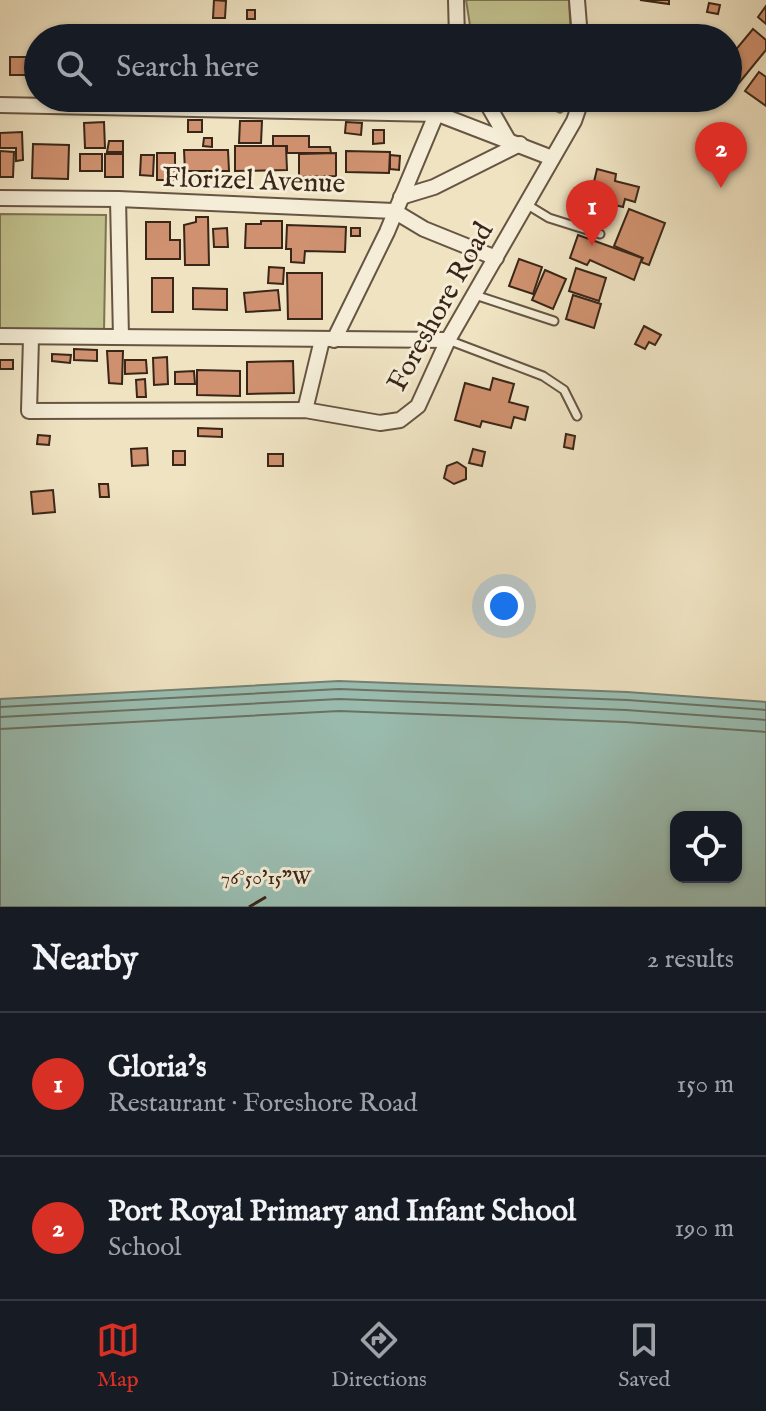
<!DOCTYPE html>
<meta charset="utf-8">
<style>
:root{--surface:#171b24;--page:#242831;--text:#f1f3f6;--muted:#9ea1a6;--line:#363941;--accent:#d93025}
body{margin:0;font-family:"IM FELL English",serif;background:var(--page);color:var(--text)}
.controls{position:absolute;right:24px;bottom:24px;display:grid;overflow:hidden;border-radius:16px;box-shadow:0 2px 6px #0004}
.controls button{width:72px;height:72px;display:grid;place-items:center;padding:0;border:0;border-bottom:2px solid var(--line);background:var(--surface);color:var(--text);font:40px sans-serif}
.you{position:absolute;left:504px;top:606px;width:28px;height:28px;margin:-20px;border:6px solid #fff;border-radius:50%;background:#1a73e8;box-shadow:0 0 0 12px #1a73e833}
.badge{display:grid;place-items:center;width:52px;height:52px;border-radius:50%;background:var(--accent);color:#fff;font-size:26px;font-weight:700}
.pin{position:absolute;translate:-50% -66px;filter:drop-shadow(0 2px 4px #0008)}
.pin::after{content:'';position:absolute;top:42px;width:28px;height:24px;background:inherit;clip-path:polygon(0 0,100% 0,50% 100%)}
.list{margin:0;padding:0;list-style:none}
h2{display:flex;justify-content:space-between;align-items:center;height:104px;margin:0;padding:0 32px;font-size:34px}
h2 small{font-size:26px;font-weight:400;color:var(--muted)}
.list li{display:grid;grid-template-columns:52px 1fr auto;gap:24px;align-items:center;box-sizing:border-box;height:144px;padding:0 32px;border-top:2px solid var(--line)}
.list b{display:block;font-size:30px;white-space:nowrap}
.list p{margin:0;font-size:26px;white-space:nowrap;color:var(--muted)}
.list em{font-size:26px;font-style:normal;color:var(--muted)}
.icon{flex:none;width:44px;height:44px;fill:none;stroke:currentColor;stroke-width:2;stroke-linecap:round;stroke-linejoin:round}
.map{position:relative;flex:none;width:766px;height:907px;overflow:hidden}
.search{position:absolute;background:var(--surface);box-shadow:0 2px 6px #0004;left:24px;right:24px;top:24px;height:88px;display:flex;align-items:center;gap:20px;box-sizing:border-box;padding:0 28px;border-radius:44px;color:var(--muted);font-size:30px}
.sheet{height:392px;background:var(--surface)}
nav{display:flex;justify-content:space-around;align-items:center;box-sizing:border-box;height:112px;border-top:2px solid var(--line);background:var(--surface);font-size:22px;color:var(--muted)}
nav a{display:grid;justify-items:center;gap:4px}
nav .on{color:var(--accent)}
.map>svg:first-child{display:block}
</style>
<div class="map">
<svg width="766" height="907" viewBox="0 0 766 907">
<rect width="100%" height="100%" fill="#efe3c2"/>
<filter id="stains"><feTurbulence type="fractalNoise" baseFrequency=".0025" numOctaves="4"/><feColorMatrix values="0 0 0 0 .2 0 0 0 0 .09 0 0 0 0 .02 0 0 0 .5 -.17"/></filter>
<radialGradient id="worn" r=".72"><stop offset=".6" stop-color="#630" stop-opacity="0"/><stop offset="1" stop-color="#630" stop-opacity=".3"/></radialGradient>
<g fill="#c1c18e" stroke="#7d7453" stroke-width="2">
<polygon points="466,0 569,0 571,38 472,38"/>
<polygon points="527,98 571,98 569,108 560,113"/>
<polygon points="0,214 106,215 104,332 0,331"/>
</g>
<path fill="#9abeb2" stroke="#738174" stroke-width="2" fill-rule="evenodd" d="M339 681 627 692 766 702V907H0V699ZM676 817H736V877H676Z"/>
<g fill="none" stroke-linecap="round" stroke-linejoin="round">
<g stroke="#6a7265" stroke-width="2">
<polyline points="0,707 339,689 627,700 766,710"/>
<polyline points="0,717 339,699 626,710 766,720"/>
<polyline points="0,729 339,711 625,722 766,732"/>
</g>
</g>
<g fill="#cf916f" stroke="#392618" stroke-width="2">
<polygon points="214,0 226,1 225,18 213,18"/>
<polygon points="640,0 669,0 669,4"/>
<polygon points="709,3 720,5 718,14 707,12"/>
<polygon points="766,6 766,24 758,17"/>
<rect x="247" y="10" width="8" height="9"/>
<polygon points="753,29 766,40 766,50 739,83 728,73 728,59"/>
<rect x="10" y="57" width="19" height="18"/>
<polygon points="759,72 766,77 766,106 745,91"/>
<rect x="188" y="120" width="14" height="12"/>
<polygon points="240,121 262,121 261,143 239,143"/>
<polygon points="104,122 105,148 85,148 84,123"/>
<polygon points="346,122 362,123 361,135 345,133"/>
<polygon points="373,130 384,130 384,143 373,144"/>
<polygon points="22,132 23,160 16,161 16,148 0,148 0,133"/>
<polygon points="273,136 309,136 309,147 330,147 331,153 287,153 287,146 273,146"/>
<polygon points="204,138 212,138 212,147 203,146"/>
<polygon points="109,141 123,141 123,152 107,152"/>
<polygon points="33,144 69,145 68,179 32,178"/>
<polygon points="235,146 286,146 287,170 235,171"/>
<polygon points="184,150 228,150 229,171 185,171"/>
<polygon points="0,151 14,152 13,177 0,177"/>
<polygon points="346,151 390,152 389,173 346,172"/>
<rect x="157" y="153" width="18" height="27"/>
<polygon points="336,153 336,176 299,177 299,154"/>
<rect x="80" y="154" width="22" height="17"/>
<rect x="105" y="154" width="18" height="23"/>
<polygon points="141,155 154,155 153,176 140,175"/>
<polygon points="390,155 400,156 399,170 390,169"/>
<polygon points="597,169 616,174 615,181 639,187 635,202 625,199 623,207 590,199"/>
<polygon points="629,209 665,223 649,265 641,262 643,258 614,246"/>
<polygon points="196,217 208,217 209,265 185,265 184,225 196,222"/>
<polygon points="261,221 282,221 282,248 245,248 246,224 261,224"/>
<polygon points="146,222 170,222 170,240 180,240 180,259 146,259"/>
<polygon points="287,225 346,227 345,252 305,251 304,263 291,262 291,249 286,249"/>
<polygon points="227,228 228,247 214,247 213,229"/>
<rect x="351" y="228" width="9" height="8"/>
<polygon points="578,235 642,258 634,280 590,260 587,265 570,258"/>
<polygon points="519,259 542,267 533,294 509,286"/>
<polygon points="269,267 284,268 283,284 268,283"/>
<polygon points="576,268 606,278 599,301 569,291"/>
<polygon points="545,270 566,279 553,309 532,300"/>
<polygon points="287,273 322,273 322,319 288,319"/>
<rect x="152" y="278" width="21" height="34"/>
<polygon points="193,288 227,289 227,310 193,309"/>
<polygon points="278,290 280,310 246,312 244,293"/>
<polygon points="573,295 601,304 594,328 566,319"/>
<polygon points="644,326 661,335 655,345 649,342 645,349 635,344"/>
<polygon points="74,349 97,350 97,361 74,360"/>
<polygon points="107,351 123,351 122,384 109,383"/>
<polygon points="52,354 71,355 70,363 52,361"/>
<polygon points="167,357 168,384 154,385 153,358"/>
<rect x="0" y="360" width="13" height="9"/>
<polygon points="125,360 146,360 147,373 125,374"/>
<polygon points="293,361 294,393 247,394 247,362"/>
<polygon points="197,370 240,371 240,396 197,395"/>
<polygon points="194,371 195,384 175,384 175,372"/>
<polygon points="493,378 514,384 509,402 528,407 525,420 514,417 511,428 482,421 480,427 455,420 465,383 490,390"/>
<polygon points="145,379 146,397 137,397 136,380"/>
<polygon points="198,428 222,429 222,437 198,436"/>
<polygon points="566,434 575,436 573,449 564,447"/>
<polygon points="38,435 50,436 49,445 37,444"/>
<polygon points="147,448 148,465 132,466 131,449"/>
<polygon points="473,449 485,452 482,466 469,463"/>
<rect x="173" y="451" width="12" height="14"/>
<rect x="268" y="454" width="15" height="12"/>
<polygon points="457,462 466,468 466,479 454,484 444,478 447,466"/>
<polygon points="99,484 108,484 109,497 100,497"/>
<polygon points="53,490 55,512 33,514 31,492"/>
</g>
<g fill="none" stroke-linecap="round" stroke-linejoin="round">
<g stroke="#665542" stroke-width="11">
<g id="service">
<polyline points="526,204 549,218 600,234"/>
<polyline points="475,295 554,321"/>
<polyline points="448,340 543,376 564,390 577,416"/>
</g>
</g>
<g stroke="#665542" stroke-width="18">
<g id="minor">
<polyline points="456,0 457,38"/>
<polyline points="577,0 580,38"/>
<polyline points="484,98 508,140"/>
<polyline points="0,105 438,114 552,158"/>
<polyline points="401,197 434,187 520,144"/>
<polyline points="0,198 118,199 394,211 424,229 496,258"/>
<polyline points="118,199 121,337"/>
<polyline points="0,336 448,340"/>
<polyline points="31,338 29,411 305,410 380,423 400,420 418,406 448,340 574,121 582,98"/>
<polyline points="334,340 387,232 443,98"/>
<polyline points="305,410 322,340"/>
</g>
</g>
<use href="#service" stroke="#f5edd7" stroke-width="7"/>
<use href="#minor" stroke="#f5edd7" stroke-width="14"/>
</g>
<path fill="none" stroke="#392618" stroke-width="3" d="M249 907 266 897"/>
<g text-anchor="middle" stroke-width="6" stroke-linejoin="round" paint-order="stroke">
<g font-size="28" fill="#392618" stroke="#f5edd7">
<text transform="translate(254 179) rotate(2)" y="10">Florizel Avenue</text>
<text transform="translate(439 306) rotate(-61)" y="10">Foreshore Road</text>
</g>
</g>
<g font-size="20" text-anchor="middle" fill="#392618" stroke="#f5edd7" stroke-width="6" stroke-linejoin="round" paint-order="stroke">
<text x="266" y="884">76°50'15"W</text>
</g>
<rect width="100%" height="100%" filter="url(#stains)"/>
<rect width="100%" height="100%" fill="url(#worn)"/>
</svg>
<div class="controls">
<button><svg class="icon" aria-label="locate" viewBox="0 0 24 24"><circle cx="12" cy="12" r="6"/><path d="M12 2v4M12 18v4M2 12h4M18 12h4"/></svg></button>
</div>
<div class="you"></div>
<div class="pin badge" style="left:592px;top:246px">1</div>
<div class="pin badge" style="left:721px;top:188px">2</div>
<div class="search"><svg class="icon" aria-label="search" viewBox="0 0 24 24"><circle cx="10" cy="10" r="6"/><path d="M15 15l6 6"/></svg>Search here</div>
</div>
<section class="sheet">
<h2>Nearby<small>2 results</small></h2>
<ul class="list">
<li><span class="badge">1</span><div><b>Gloria's</b><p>Restaurant · Foreshore Road</p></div><em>150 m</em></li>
<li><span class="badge">2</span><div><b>Port Royal Primary and Infant School</b><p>School</p></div><em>190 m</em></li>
</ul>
</section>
<nav>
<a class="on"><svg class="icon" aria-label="map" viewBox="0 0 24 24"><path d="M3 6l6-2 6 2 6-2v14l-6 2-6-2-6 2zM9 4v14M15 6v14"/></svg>Map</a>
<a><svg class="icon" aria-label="directions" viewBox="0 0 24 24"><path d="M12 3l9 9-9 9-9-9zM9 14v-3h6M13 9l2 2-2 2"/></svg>Directions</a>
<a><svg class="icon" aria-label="saved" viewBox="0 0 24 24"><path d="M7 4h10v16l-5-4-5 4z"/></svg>Saved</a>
</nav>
